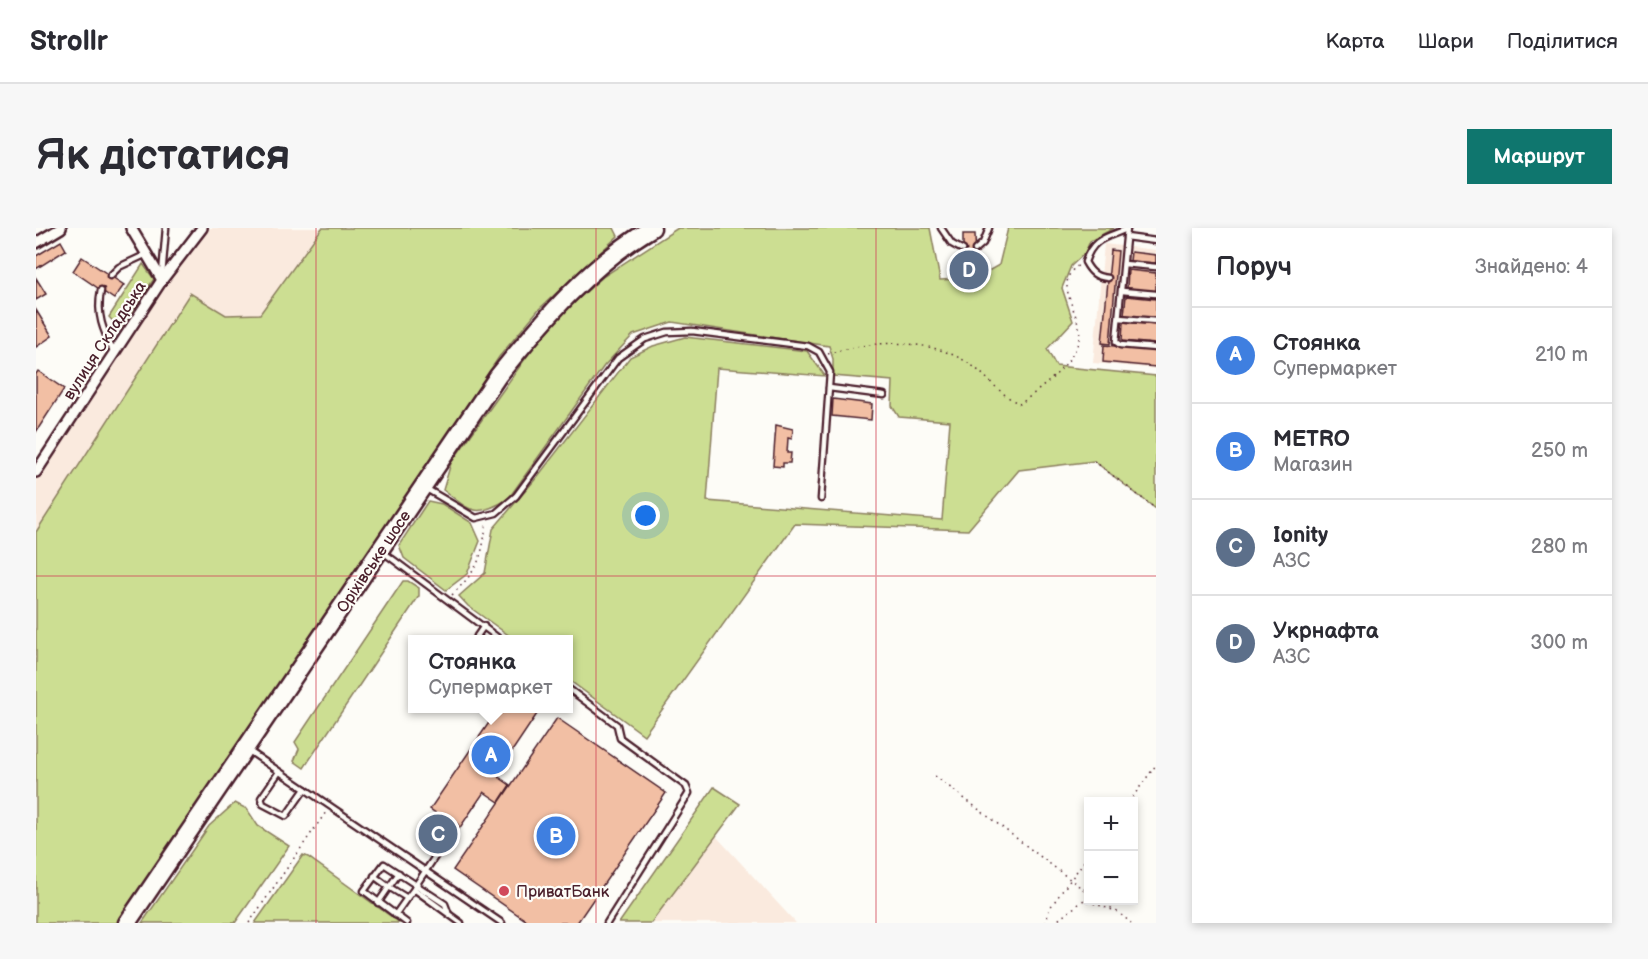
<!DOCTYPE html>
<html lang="uk">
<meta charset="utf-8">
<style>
:root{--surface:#fff;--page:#f7f7f7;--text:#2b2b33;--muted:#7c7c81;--line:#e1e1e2;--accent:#0f766e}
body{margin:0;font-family:"Balsamiq Sans",sans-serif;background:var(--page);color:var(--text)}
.controls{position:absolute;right:18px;bottom:18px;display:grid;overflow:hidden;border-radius:0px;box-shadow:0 3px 9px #0003}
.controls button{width:54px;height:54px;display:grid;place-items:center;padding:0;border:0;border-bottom:2px solid var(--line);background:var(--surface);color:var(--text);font:30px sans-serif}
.you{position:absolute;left:610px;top:288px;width:21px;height:21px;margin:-15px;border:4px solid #fff;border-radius:50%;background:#1a73e8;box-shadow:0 0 0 9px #1a73e833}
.badge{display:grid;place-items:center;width:39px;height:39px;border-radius:50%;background:var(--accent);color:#fff;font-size:20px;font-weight:700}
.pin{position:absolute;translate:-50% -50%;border:3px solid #fff;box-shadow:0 2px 6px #0006}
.popup{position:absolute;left:372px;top:407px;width:165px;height:78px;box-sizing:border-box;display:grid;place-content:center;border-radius:0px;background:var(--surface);filter:drop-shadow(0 2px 4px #0005);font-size:20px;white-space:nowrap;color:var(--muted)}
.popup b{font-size:22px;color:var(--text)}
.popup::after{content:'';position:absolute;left:50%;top:100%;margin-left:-12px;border:12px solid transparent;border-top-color:var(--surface)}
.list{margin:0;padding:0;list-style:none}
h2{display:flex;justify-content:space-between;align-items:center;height:78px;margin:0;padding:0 24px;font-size:26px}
h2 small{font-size:20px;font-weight:400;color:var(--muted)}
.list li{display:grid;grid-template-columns:39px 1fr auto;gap:18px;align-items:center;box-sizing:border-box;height:96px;padding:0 24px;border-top:2px solid var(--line)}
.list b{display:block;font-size:22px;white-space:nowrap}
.list p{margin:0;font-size:20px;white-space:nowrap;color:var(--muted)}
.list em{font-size:20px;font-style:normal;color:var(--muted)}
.map{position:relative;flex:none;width:1120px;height:695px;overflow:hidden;border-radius:0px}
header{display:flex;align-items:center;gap:36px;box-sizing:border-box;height:84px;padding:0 30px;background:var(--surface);border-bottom:2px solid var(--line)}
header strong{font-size:28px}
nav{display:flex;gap:33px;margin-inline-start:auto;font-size:21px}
.intro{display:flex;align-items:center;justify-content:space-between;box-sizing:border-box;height:144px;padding:0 36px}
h1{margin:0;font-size:42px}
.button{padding:15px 27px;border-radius:0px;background:var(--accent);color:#fff;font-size:21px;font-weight:700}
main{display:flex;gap:36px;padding:0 36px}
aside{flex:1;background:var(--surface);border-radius:0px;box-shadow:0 3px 9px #0003}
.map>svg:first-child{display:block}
</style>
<header>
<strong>Strollr</strong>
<nav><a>Карта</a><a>Шари</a><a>Поділитися</a></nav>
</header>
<div class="intro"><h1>Як дістатися</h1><a class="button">Маршрут</a></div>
<main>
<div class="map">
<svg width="1120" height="695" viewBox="0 0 1120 695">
<rect width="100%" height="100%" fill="#fdfcf7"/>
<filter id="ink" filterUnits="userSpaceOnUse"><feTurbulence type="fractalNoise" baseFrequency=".0167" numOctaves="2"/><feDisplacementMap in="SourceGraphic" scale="12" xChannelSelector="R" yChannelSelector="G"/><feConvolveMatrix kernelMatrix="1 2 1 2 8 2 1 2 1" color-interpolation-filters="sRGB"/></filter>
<g filter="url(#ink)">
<g fill="#faeade">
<polygon points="166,0 286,0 225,86 190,87 154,65 0,304 0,244"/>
<polygon points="1068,16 1120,22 1120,141 1057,135"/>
<polygon points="680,608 760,695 615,695"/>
</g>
<g fill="#ccde92" stroke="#8b7e5e" stroke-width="1.5">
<polygon points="286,0 578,0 582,8 502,82 463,129 86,695 0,695 0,304 154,65 190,87 224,86"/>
<path d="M642 0H894L904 52 940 50 963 37 972 0H1078L1054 13 1049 25 1035 38 1026 60 1037 93 1011 121 1020 138 1120 148V281L1058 233 983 242 932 302 759 296 608 507 533 452V412L478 411 432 378 423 368 449 345 457 301 502 248 594 129 617 118 649 109 771 123 789 148 681 140 671 273 906 292 914 193 863 189 856 178 857 153 797 148V131L793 118 636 94 597 107 568 138 472 271C439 291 435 283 407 262L415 235 514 96 568 48Z"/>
<polygon points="107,36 118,51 84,101 73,89"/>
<polygon points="392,273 406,276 436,295 444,313 431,346 410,362 368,330 363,317"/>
<polygon points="367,353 372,353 383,360 383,368 268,540 258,533 263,521 259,514"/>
<polygon points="678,559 704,576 615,695 583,695"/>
<polygon points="199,575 211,581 222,598 253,618 199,695 106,695 173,598"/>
<polygon points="267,627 272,629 364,695 219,695"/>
</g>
<g fill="#f2bfa4" stroke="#4a1f2b" stroke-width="1.5">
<polygon points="927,6 939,6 940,37 927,38"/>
<polygon points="25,13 30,22 0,41 0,28"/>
<polygon points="1075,22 1082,23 1074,116 1066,115"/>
<polygon points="1095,24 1120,27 1120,35 1094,33"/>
<polygon points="46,29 88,57 78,71 37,43"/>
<polygon points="927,39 940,39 940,45 927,46"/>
<polygon points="1092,42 1120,45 1120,63 1091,60"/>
<polygon points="0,50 10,66 0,72"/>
<polygon points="1090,68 1120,71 1120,90 1088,87"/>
<polygon points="0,82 16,108 0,119"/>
<polygon points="1087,94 1120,97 1120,116 1086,113"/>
<polygon points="1068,117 1120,122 1120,139 1067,134"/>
<polygon points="2,143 28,161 0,204 0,146"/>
<polygon points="797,171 836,176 835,192 796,188"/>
<polygon points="740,197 757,201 756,211 752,210 751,225 755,225 754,235 747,235 747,239 737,238"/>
<polygon points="463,480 505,480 460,547 474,557 463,574 448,564 423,601 394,581"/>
<polygon points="521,490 630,565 541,695 494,695 417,642"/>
</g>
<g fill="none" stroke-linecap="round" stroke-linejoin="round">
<g stroke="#4a1f2b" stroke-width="9">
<g id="lane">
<polyline points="905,0 916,16 927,22"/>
<polyline points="1091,0 1080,114 1084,117 1120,120"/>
<polyline points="1090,9 1120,13"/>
<polyline points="939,22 947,15 953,0"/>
<polyline points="1088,36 1120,39"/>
<polyline points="126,47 130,0"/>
<polyline points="74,48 83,39 111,26"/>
<path d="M1072 50C1060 49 1055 45 1049 34 1057 10 1069 10 1091 1"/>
<path d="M65 62C60 87 67 102 78 125"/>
<polyline points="1086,63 1120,66"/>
<polyline points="1083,90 1120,93"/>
<polyline points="793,160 848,167"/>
<polyline points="389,260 440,290 460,285 480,268 582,130 609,111 631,104 656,103 772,118 783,124 794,144 785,271"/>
<polyline points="347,324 465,412"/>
<polyline points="445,412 441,408 448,398"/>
<polyline points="533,461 581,497 584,510 650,558 653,565 571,695"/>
<polyline points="213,523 466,695"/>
<polyline points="243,544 225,570 227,576 250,588 269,561"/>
<polyline points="363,645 353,659 371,670 378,661"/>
<polyline points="338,648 353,659 342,675"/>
<polyline points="380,657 419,599"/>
<polyline points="380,657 378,661 425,695"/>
<polyline points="359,687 371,670"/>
<polyline points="371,695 328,663 348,636 409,676 412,684"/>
</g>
</g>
<g stroke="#4a1f2b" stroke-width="14">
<g id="street">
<polyline points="95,0 126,52"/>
<polyline points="0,15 25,0"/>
<polyline points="0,244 126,52 166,0"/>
</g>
</g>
<g stroke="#4a1f2b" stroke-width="21">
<path id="highway" d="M91 695 462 148C507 92 554 37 616 0"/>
</g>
<g stroke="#4a1f2b" stroke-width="1.5" stroke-dasharray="1.5 4.5" stroke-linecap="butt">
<path d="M792 126C837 111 898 109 938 139 954 152 966 168 984 176 1005 160 1032 141 1042 115 1052 91 1012 56 1043 37"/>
<polyline points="1058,233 1120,281"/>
<path d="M416 367C442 341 446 332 450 296"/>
<polyline points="899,548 1052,665"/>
<polyline points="1093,574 1120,537"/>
<polyline points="1065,672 1078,682"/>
<polyline points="213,695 290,584"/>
<polyline points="1010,695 1013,681 1052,628"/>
<polyline points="1018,695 1048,672 1082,684 1095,695"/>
</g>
<use href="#lane" stroke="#fdfcf7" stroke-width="4.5"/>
<use href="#street" stroke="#fdfcf7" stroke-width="9"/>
<use href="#highway" stroke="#fdfcf7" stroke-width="16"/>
</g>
</g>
<path fill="none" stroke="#d1495b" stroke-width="1.5" stroke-opacity="0.55" d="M280 0V695M560 0V695M840 0V695M0 348H1120"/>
<circle fill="#d1495b" stroke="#fdfcf7" stroke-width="2" cx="468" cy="663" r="6"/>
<g text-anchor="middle" stroke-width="4.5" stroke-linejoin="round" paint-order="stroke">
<g font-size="16" fill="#4a1f2b" stroke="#fdfcf7">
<text transform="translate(68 112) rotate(-57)" y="6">вулиця Складська</text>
<text transform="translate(337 333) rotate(-56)" y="6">Оріхівське шосе</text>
</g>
<g font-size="16" fill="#4a1f2b" stroke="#fdfcf7" text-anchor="start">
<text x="480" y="669">ПриватБанк</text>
</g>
</g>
</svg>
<div class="controls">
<button>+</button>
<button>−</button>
</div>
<div class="you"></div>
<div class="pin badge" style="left:455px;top:527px;background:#3f7fe0">A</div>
<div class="popup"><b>Стоянка</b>Супермаркет</div>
<div class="pin badge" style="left:520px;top:608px;background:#3f7fe0">B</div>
<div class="pin badge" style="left:402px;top:606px;background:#5c6f8a">C</div>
<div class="pin badge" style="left:933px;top:42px;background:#5c6f8a">D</div>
</div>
<aside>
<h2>Поруч<small>Знайдено: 4</small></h2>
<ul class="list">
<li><span class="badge" style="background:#3f7fe0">A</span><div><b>Стоянка</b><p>Супермаркет</p></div><em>210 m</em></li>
<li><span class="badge" style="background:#3f7fe0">B</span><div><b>METRO</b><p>Магазин</p></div><em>250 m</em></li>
<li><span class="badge" style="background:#5c6f8a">C</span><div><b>Ionity</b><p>АЗС</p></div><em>280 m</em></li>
<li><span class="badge" style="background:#5c6f8a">D</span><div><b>Укрнафта</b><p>АЗС</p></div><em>300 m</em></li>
</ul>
</aside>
</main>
